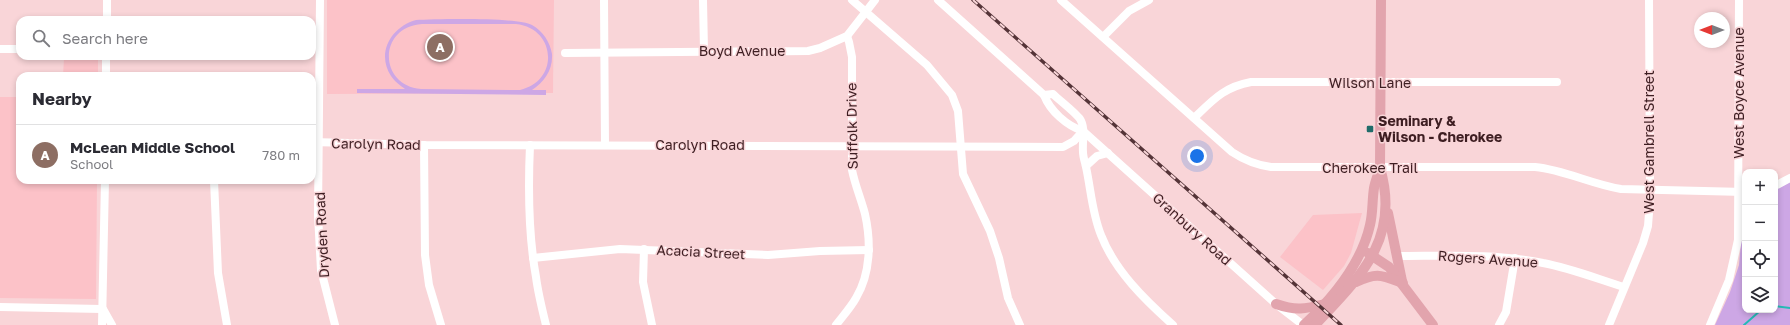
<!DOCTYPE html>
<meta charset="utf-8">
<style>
:root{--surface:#fff;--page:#f7f7f7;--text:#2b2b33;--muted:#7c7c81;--line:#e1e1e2;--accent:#2563eb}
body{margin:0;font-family:"Golos Text",sans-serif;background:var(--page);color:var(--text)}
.controls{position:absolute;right:12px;bottom:12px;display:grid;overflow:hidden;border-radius:8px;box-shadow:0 2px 6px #0003}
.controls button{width:36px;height:36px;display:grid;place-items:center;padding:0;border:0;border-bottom:1px solid var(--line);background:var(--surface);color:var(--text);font:20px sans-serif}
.compass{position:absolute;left:1694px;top:12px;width:36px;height:36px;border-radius:50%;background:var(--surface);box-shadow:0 2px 6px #0003;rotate:270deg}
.you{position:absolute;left:1197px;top:156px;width:14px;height:14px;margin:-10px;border:3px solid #fff;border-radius:50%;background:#1a73e8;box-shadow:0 0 0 6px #1a73e833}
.badge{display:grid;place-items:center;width:26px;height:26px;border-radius:50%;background:var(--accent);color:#fff;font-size:13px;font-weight:700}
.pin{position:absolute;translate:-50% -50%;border:2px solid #fff;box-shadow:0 1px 4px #0006}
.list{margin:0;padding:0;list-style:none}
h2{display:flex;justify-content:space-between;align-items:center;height:52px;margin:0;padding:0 16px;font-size:17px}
h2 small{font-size:13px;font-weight:400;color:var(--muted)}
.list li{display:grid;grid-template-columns:26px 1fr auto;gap:12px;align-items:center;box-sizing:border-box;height:60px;padding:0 16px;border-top:1px solid var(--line)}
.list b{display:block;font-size:15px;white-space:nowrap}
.list p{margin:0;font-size:13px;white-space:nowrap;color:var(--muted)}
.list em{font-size:13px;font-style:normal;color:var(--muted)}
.icon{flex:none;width:22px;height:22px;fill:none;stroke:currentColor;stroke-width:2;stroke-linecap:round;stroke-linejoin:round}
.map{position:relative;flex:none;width:1790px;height:325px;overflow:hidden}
.search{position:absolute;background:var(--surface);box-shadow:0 2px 6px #0003;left:16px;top:16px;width:300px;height:44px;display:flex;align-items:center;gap:10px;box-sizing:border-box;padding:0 14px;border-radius:12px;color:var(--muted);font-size:15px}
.panel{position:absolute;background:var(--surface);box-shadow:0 2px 6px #0003;left:16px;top:72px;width:300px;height:112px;border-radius:12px}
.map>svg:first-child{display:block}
</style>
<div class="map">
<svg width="1790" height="325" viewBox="0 0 1790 325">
<rect width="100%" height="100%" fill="#f9d5d8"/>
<g fill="#fcc2c8">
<polygon points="327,0 554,0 553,93 327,94"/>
<polygon points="64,58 98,58 98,76 63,76"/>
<polygon points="0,97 20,97 20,180 97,180 96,299 0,298"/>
<polygon points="1362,213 1351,253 1344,266 1323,290 1280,257 1313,215"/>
</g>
<g fill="#cda7e5" fill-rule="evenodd">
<path d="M416 20C436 19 517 17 532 25 543 31 550 42 552 54 553 70 544 82 532 90H546V95L357 93V89H405C400 85 395 82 391 76 376 53 391 27 416 20ZM422 24H516C556 28 560 81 520 90L421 89C378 85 378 27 422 24Z"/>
<polygon points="1790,182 1790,325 1715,325 1730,292 1739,265 1745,197 1745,310 1775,310 1775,190"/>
</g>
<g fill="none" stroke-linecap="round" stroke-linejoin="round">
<g stroke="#25bbb6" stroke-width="2">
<polyline points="1775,306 1790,308"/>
<polyline points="1744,325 1761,310"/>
</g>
<g stroke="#fff" stroke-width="8">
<polyline points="320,0 318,215 321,270 335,325"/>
<polyline points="604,0 605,145"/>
<polyline points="703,0 704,51"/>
<polyline points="852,0 927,65 952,95 958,111 963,174 990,231 999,258 1008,298 1020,325"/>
<path d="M938 0 1044 95C1050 111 1067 126 1083 131L1276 304 1303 325"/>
<path d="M1061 0 1232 152C1244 160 1256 165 1271 167H1535C1565 170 1591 184 1621 189L1745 192"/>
<polyline points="107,20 107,0"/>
<polyline points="1103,37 1129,11 1149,0"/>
<polyline points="0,49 20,49"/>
<polyline points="565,53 808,51 820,48 847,36 875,0"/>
<polyline points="106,76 106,56"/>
<path d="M1044 95 1053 94C1059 100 1076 113 1080 119 1086 128 1082 142 1083 152 1083 157 1085 162 1086 167 1091 190 1092 213 1101 235 1115 271 1145 300 1173 325"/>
<path d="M1194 118C1213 100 1224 87 1251 82H1557"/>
<polyline points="312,142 424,145 1063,147 1074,141 1083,131"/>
<polyline points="424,145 425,255 429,285 441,325"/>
<path d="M530 145C528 189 528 233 536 277 538 293 542 309 546 325"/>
<polyline points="1086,166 1097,156 1108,153"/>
<polyline points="214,180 218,273 227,325"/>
<polyline points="1775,186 1790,178"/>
<polyline points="644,249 643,282 652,325"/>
<path d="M1397 256C1445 256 1495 253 1543 263 1570 268 1598 279 1624 287"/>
<polyline points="533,258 620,249 768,255 820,251 869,250"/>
<polyline points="0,307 102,309"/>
<polyline points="103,309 112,325"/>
<polyline points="102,325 105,180"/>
<path d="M836 325C843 316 851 307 856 298 871 273 871 241 865 214 861 199 855 185 852 170V57L849 42 847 36"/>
<polyline points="1499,325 1506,312 1515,258"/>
<polyline points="1609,325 1643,243 1648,226 1650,200 1649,0"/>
<polyline points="1710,325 1729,280 1738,240 1739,0"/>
</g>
<g stroke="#e2a4ad" stroke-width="10">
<polyline points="1388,213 1402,281"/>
<polyline points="1368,253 1389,267 1433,325"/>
<path d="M1356 282C1377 272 1381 275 1403 283"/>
<path d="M1276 304C1296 311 1305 309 1325 304"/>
<path d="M1304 325C1333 298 1361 265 1370 225 1373 213 1372 201 1374 188 1375 182 1378 175 1380 168L1381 0"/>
<path d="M1315 325C1360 277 1401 239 1380 168"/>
</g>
<g stroke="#553438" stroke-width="3.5">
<polyline id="rail" points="973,0 1341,325"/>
</g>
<use href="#rail" stroke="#f9d5d8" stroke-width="2" stroke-dasharray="6" stroke-linecap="butt"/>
</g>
<rect fill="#216c6a" stroke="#f9d5d8" stroke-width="1.5" x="1366" y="125" width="8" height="8" rx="2"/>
<g text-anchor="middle" stroke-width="3" stroke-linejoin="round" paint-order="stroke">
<g font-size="14" fill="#3e1e22" stroke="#f9d5d8">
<text x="742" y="56">Boyd Avenue</text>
<text x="1370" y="88">Wilson Lane</text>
<text transform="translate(1739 93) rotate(-90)" y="5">West Boyce Avenue</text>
<text transform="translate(852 126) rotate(-91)" y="5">Suffolk Drive</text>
<text transform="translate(1649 142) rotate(-90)" y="5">West Gambrell Street</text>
<text transform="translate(376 144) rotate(1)" y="5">Carolyn Road</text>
<text x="700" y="150">Carolyn Road</text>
<text x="1370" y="173">Cherokee Trail</text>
<text transform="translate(1192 229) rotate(42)" y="5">Granbury Road</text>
<text transform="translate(322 235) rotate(-93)" y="5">Dryden Road</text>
<text transform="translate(701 252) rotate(3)" y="5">Acacia Street</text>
<text transform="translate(1488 259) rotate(4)" y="5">Rogers Avenue</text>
</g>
<g font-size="14" font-weight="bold" fill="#3e1e22" stroke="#f9d5d8" text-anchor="start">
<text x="1378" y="126">Seminary &amp;<tspan x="1378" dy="16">Wilson - Cherokee</tspan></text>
</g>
</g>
</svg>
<div class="controls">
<button>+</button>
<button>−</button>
<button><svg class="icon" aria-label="locate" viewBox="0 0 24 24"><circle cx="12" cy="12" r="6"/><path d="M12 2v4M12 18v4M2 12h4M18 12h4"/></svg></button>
<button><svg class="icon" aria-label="layers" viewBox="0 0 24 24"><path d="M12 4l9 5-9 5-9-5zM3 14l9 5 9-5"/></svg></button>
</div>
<svg class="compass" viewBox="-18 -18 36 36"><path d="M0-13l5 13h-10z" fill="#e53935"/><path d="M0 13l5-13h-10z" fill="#7c7c81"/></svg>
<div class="you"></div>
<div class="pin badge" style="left:440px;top:47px;background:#8d6e63">A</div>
<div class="search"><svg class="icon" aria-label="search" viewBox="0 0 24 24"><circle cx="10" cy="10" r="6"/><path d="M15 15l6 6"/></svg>Search here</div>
<section class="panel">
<h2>Nearby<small></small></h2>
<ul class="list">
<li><span class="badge" style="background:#8d6e63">A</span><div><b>McLean Middle School</b><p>School</p></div><em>780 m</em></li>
</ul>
</section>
</div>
